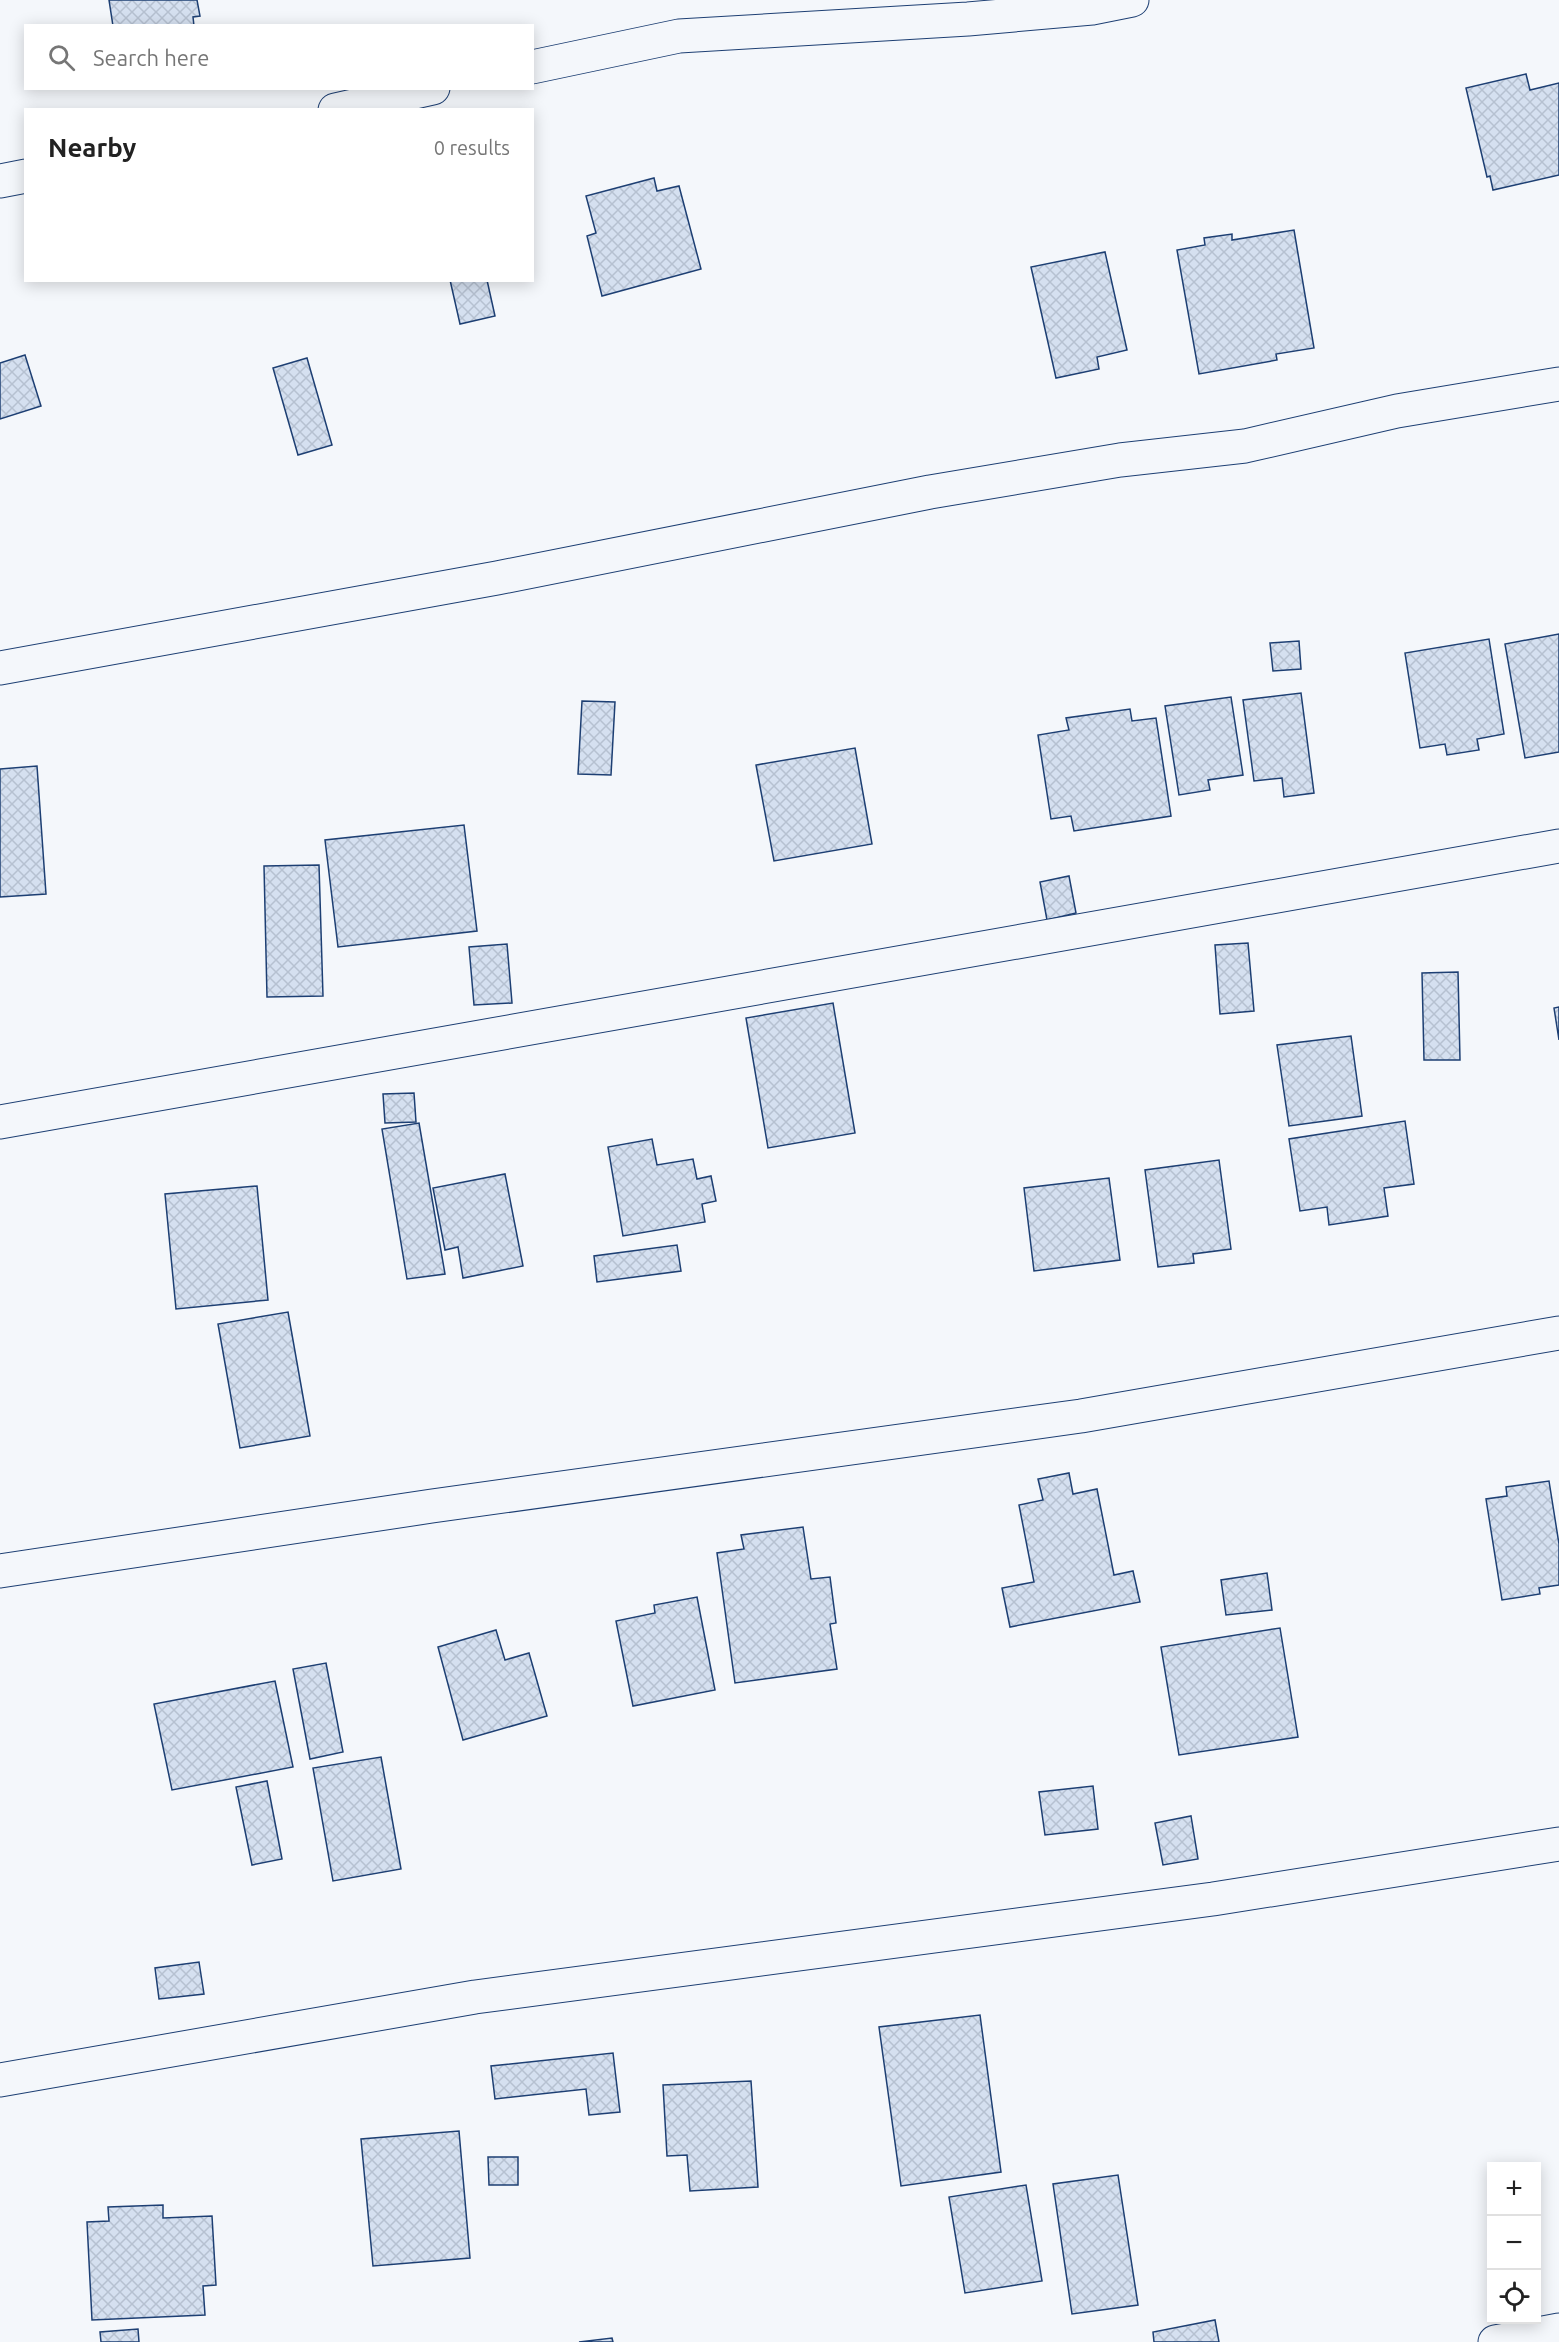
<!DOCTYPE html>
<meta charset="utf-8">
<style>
:root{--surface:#fff;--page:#f6f6f6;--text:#222;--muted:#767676;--line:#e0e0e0}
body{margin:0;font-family:Ubuntu,sans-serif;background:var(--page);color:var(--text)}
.controls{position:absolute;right:18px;bottom:18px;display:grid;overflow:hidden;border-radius:0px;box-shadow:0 3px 15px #0003}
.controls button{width:54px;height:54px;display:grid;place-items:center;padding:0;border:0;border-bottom:2px solid var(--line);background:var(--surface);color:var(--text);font:30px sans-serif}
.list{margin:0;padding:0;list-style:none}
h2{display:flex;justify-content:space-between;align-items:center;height:78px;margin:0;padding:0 24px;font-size:26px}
h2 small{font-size:20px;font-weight:400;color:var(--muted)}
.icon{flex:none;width:33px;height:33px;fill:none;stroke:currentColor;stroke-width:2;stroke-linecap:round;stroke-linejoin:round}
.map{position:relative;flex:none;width:1559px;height:2342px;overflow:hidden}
.search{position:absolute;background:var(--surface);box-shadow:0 3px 15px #0003;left:24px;top:24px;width:510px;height:66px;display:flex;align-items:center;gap:15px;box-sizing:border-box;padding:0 21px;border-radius:0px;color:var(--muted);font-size:22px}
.panel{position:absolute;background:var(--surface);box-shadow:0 3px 15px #0003;left:24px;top:108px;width:510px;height:174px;border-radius:0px}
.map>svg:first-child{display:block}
</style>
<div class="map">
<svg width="1559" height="2342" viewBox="0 0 1559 2342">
<defs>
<pattern id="building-cross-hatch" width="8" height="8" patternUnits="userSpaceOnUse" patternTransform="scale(1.5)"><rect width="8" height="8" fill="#d5e0f0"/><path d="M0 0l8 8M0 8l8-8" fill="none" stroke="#b6c1d1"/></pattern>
</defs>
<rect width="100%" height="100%" fill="#f4f7fb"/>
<g fill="url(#building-cross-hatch)" stroke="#1d3f73" stroke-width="1.5">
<polygon points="109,0 197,0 200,16 193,17 194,26 113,26"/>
<polygon points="1526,74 1530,90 1559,83 1559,175 1493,190 1490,176 1487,177 1466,88"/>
<polygon points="654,178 657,191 679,186 701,269 602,296 587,236 596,233 586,196"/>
<polygon points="1294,230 1314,348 1276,354 1277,360 1199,374 1177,250 1205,245 1204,238 1232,234 1232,240"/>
<polygon points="1105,252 1127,350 1097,357 1099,369 1056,378 1031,267"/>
<polygon points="450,280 487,280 495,316 460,324"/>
<polygon points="25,355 41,406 0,419 0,363"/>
<polygon points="307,358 332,445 298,455 273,368"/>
<polygon points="1559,634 1559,752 1525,758 1505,644"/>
<polygon points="1489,639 1504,734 1477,739 1479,750 1447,755 1445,744 1420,748 1405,653"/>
<polygon points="1299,641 1301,669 1273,671 1270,643"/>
<polygon points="1301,693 1314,793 1284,797 1282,778 1254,781 1243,700"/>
<polygon points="1231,697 1243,775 1208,780 1210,790 1179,795 1165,706"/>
<polygon points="582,701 615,702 611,775 578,774"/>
<polygon points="1130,709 1132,721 1156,718 1171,816 1074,831 1071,816 1051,819 1038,735 1069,730 1066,718"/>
<polygon points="855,748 872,844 774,861 756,765"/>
<polygon points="37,766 46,894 0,897 0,769"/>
<polygon points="464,825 477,931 338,947 325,840"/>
<polygon points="319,865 323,996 267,997 264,866"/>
<polygon points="1069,876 1076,913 1047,920 1040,882"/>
<polygon points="1248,943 1254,1011 1220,1014 1215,945"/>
<polygon points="507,944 512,1003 474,1005 469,947"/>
<polygon points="1458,972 1460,1060 1424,1060 1422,973"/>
<polygon points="833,1003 855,1133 768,1148 746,1018"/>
<polygon points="1559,1007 1559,1040 1554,1008"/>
<polygon points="1351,1036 1362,1116 1289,1126 1277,1045"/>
<polygon points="414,1093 416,1122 385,1123 383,1094"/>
<polygon points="1405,1121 1414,1184 1384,1188 1388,1216 1329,1225 1327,1207 1300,1211 1289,1139"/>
<polygon points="419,1123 445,1274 407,1279 382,1129"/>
<polygon points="652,1139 657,1165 693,1159 697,1179 711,1176 716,1201 702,1204 705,1222 623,1236 608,1147"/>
<polygon points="1219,1160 1231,1249 1193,1254 1194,1263 1158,1267 1145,1170"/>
<polygon points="505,1174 523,1266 463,1278 458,1247 445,1250 433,1188"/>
<polygon points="1109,1178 1120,1260 1034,1271 1024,1188"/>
<polygon points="257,1186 268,1300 176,1309 165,1194"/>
<polygon points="677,1245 681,1271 597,1282 594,1256"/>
<polygon points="288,1312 310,1436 240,1448 218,1324"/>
<polygon points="1069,1473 1073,1494 1097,1489 1114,1575 1133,1571 1140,1602 1010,1627 1002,1588 1034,1582 1019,1505 1043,1500 1038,1479"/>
<polygon points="1549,1481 1559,1544 1559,1585 1539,1588 1540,1594 1502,1600 1486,1499 1507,1496 1506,1487"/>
<polygon points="803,1527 811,1579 830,1577 836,1623 830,1624 837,1669 735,1683 717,1553 744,1549 741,1535"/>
<polygon points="1267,1573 1272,1610 1226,1615 1221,1580"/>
<polygon points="697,1597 715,1690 633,1706 616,1621 655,1613 654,1605"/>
<polygon points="1280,1628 1298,1737 1179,1755 1161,1647"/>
<polygon points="496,1630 505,1660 529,1653 547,1716 463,1740 438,1647"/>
<polygon points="326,1663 343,1752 310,1759 293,1669"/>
<polygon points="275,1681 293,1767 172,1790 154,1704"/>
<polygon points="381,1757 401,1869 333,1881 313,1768"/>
<polygon points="267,1781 282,1859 252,1865 236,1787"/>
<polygon points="1093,1786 1098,1829 1045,1835 1039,1792"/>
<polygon points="1191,1816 1198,1859 1163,1865 1155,1823"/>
<polygon points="199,1962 204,1994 159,1999 155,1968"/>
<polygon points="980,2015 1001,2172 901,2186 879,2027"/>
<polygon points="613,2053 620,2112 589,2115 586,2089 495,2099 491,2066"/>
<polygon points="751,2081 758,2187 690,2191 687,2155 667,2156 663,2085"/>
<polygon points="459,2131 470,2258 373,2266 361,2139"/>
<polygon points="488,2157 518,2157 518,2185 489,2185"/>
<polygon points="1118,2175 1138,2305 1072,2314 1053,2184"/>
<polygon points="1026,2185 1042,2281 965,2293 949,2197"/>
<polygon points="163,2205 163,2218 212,2216 216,2285 203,2286 205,2315 92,2320 87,2222 109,2221 108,2207"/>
<polygon points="1215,2320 1219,2342 1154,2342 1153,2332"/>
<polygon points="138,2329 139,2342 101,2342 100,2332"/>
<polygon points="612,2338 613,2342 579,2342"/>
</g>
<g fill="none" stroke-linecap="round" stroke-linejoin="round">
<g stroke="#1d3f73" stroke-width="35">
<g id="minor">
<polyline points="532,67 679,36 968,19 1092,8 1132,0"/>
<polyline points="335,110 433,88"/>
<polyline points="0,181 26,176"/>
<polyline points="0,668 497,578 930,492 1120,460 1245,446 1397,411 1559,384"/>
<polyline points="0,1122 1559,846"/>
<polyline points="0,1571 432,1506 1081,1416 1559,1333"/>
<polyline points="0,2080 475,1997 1213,1899 1559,1844"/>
<polyline points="1495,2342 1559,2330"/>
</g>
</g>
<use href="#minor" stroke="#f4f7fb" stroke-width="33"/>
</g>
</svg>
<div class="controls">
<button>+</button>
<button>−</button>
<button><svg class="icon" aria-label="locate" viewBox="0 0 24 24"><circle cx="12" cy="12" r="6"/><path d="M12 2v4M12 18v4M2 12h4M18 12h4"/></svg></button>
</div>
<div class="search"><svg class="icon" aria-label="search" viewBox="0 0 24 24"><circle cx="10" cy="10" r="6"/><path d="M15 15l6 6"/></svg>Search here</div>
<section class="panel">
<h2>Nearby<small>0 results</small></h2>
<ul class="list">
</ul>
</section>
</div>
